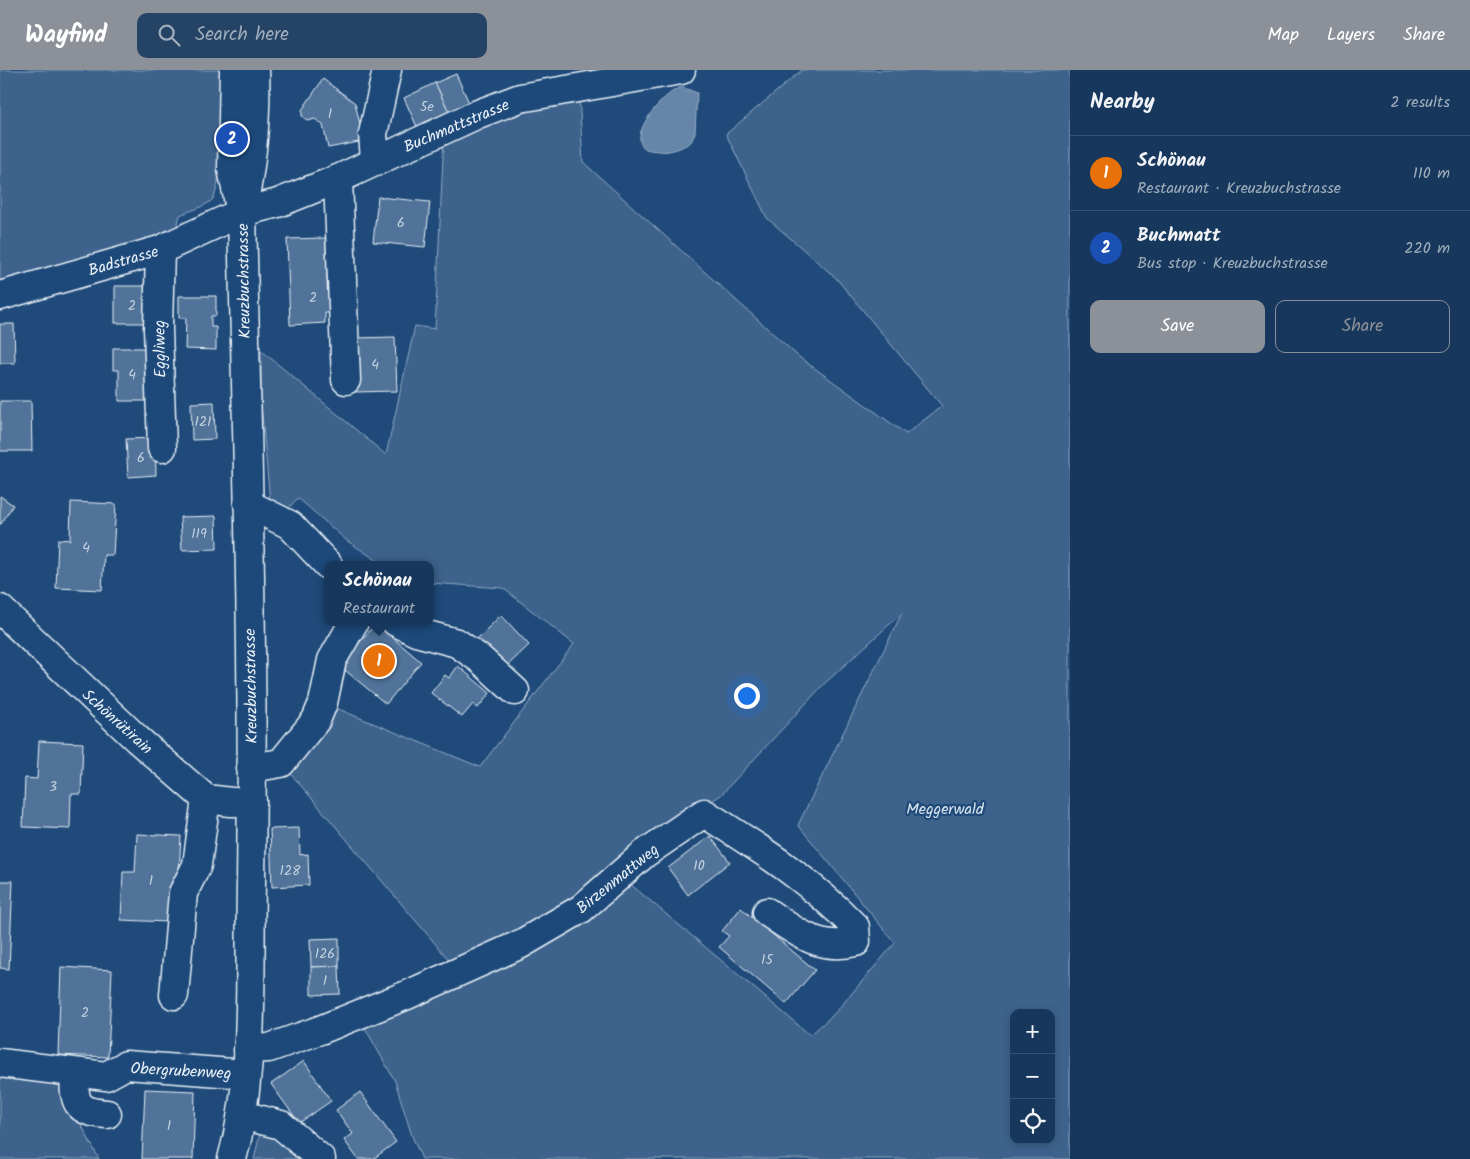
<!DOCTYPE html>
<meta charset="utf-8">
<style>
:root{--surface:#17385c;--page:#244365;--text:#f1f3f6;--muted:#9eacbb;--line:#365272;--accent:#8c9099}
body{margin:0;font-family:Kalam,sans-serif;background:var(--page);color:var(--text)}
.controls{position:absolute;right:15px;bottom:15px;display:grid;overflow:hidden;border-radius:10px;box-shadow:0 2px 8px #0003}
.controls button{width:45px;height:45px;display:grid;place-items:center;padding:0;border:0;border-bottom:1px solid var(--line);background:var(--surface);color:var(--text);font:25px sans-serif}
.you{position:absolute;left:746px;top:625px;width:18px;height:18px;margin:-12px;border:4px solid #fff;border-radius:50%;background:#1a73e8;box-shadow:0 0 0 8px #1a73e833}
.badge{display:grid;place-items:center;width:32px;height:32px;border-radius:50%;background:var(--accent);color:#fff;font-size:16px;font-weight:700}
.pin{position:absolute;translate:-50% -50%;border:2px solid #fff;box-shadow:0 1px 5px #0006}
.popup{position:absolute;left:324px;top:491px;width:110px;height:65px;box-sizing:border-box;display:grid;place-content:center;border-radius:10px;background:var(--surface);filter:drop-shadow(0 1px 4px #0005);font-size:16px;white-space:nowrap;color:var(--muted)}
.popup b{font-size:19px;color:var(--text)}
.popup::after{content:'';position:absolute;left:50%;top:100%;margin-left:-10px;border:10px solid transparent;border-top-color:var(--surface)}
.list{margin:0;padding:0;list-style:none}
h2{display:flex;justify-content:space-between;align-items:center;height:65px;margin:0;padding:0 20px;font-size:21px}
h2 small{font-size:16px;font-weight:400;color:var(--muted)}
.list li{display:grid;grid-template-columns:32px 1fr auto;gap:15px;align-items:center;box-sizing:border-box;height:75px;padding:0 20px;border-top:1px solid var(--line)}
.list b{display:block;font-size:19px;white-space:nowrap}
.list p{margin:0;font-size:16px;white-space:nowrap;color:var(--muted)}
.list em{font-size:16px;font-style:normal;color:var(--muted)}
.actions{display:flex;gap:10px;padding:15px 20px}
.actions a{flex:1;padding:11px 0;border:1px solid var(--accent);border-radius:10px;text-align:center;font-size:18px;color:var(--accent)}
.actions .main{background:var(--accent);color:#fff}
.icon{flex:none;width:28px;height:28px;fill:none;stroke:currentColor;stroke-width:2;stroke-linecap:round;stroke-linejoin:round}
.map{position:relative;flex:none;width:1070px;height:1089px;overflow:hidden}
header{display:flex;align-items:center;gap:30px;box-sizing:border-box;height:70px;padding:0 25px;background:var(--accent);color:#fff}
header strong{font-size:24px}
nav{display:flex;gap:28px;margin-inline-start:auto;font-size:18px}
.search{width:350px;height:45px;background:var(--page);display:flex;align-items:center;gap:12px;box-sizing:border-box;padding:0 18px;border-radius:10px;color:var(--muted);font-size:19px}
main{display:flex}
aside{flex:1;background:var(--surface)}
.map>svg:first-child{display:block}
</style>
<header>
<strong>Wayfind</strong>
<div class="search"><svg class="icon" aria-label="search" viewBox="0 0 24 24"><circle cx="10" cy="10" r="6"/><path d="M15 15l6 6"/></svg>Search here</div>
<nav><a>Map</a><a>Layers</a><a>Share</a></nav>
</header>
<main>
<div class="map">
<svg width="1070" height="1089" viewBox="0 0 1070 1089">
<rect width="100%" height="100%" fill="#1f4a7a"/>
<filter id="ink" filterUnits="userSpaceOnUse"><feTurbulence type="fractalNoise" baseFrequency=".02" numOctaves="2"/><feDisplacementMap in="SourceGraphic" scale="10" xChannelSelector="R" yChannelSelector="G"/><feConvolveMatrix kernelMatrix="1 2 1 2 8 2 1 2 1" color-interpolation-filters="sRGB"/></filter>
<g filter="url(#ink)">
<g fill="#3c628c" stroke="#92aac2" fill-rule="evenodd">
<path d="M0 0H221C221 23 224 117 212 130 205 137 189 141 180 145L176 161 0 213Z"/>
<path d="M802 0H1070V1089H422L412 1066 395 1011 360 949 623 808 810 965 834 944 895 873 798 755 902 543 824 614 721 725 678 753 596 820 455 897 285 697 331 636 480 697 574 574 503 518 430 513V495H384L346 470 298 428 284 443 270 433 261 333V280L386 385 415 256 435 259 444 66 485 47 579 25 583 92 799 287 906 364 942 336 836 208 767 148 726 64ZM1014 943H1051V1070H1014Z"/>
<polygon points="0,1000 60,1013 99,1089 0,1089"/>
<polygon points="266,1061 310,1089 254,1089 260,1064"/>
</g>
<path fill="#6685a7" stroke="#9ab0c7" d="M682 17 697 23 695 63 691 72C682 78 670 83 658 81 651 80 645 81 641 74 633 58 667 20 682 17Z"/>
<g fill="#517399" stroke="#e8f1f8">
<polygon points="456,4 470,35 450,44 435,13"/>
<polygon points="323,9 355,33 364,71 328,78 323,55 315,49 308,51 302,46 302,40"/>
<polygon points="435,13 450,44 418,59 404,28"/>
<polygon points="378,127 430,132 425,177 373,172"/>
<polygon points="326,168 327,211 336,211 337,243 325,243 325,253 290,255 287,169"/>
<rect x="115" y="216" width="34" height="37"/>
<polygon points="179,226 216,226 216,246 211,246 211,257 216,257 216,280 185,279 186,248 179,248"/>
<polygon points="0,254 14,254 15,293 0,293"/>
<polygon points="395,267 397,321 355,322 354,268"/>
<polygon points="113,278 150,278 150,298 145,298 145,309 150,309 149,331 119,331 119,300 113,300"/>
<polygon points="0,331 31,331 32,381 0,381"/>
<polygon points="214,332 215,369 192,370 191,333"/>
<polygon points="155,368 156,405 128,407 126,369"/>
<polygon points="0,426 13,435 1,454 0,454"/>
<polygon points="71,432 116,434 113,485 104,485 102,520 56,518 58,469 70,470"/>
<polygon points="216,446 217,479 182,480 180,447"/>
<polygon points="501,545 529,575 504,599 476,570"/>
<polygon points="376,553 421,592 386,634 340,596"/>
<polygon points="458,596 490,623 478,638 473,634 462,647 431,623 445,605 449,608"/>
<polygon points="39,671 83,673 81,724 71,724 70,759 23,757 25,708 37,709"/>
<polygon points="299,758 300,785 308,784 309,815 272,817 270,759"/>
<polygon points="137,764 181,766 178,818 169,817 168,852 121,850 123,802 135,802"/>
<polygon points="710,766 730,792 688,825 668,798"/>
<polygon points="0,811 13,811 9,899 0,898"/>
<polygon points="741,838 815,900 786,934 719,877 729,866 722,861"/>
<polygon points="339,868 339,896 311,897 310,869"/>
<polygon points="339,896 340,924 311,925 311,897"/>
<polygon points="61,897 112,900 108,987 58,985"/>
<polygon points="304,991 331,1031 299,1053 271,1014"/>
<polygon points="145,1019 195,1021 193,1089 142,1089"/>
<polygon points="360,1022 396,1072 373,1089 358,1089 344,1070 353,1064 336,1040"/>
</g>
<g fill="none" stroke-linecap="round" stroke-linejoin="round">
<g stroke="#e8f1f8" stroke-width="31">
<g id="minor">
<polyline points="234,0 232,99 239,133"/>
<polyline points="375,90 373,64 387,0"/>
<polyline points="338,109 346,310"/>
<polyline points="160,180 158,259 162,378"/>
<polyline points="0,226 160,180 242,142 278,133 338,109 478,44 520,28 681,0"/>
<polyline points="248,434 290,455 328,495"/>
<polyline points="0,539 137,669 206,729 231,732 252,732"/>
<polyline points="396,552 416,562 457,573 480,589 515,621"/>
<polyline points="251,698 281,693 316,650 323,633 332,590 354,552"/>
<polyline points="174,925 183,823 197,795 206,729"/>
<path d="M248 979 269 978 320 960 407 925 521 874 581 839 644 784 704 743C759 778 810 810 855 857L856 872C819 881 796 862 767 842"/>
<polyline points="0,993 106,1006 126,995 246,1004"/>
<path d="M75 1003C73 1032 76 1042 107 1044"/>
<polyline points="242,1045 281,1055 321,1089"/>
<path d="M232 1089C256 1003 249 903 251 814 254 590 247 366 242 142 252 94 257 49 255 0"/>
</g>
</g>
<use href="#minor" stroke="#1f4a7a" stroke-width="28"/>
</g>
</g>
<g text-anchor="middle" stroke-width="4.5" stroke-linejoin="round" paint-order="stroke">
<g font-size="14" fill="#c2d2e0">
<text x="427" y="41">5e</text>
<text x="330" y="48">1</text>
<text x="401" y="157">6</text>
<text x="313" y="232">2</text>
<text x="132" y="240">2</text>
<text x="375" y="299">4</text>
<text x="132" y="309">4</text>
<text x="203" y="356">121</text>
<text x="141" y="392">6</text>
<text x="199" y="468">119</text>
<text x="86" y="482">4</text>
<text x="53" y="721">3</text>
<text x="699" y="800">10</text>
<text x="290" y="805">128</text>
<text x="151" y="815">1</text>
<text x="325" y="888">126</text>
<text x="767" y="894">15</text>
<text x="325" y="915">1</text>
<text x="85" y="947">2</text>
<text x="169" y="1060">1</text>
</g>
<g font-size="16" fill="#e8f1f8" stroke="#1f4a7a">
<text transform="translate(456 55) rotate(-23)" y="6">Buchmattstrasse</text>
<text transform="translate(123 190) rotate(-16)" y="6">Badstrasse</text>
<text transform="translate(243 211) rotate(-91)" y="6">Kreuzbuchstrasse</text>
<text transform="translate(159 279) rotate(-91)" y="6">Eggliweg</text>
<text transform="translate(250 616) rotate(-91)" y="6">Kreuzbuchstrasse</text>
<text transform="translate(118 651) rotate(42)" y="6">Schönrütirain</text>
<text transform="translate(617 808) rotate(-39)" y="6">Birzenmattweg</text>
<text transform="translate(181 1000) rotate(3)" y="6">Obergrubenweg</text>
</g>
<g font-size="16" fill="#d7e3ed" stroke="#1f4a7a">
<text x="945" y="744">Meggerwald</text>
</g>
</g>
</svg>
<div class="controls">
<button>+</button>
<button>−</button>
<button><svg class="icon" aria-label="locate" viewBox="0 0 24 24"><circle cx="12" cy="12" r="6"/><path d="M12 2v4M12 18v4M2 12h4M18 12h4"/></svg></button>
</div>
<div class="you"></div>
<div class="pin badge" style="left:379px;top:591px;background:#e8710a">1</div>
<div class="popup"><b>Schönau</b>Restaurant</div>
<div class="pin badge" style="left:232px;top:69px;background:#1a4fb4">2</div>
</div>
<aside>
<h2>Nearby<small>2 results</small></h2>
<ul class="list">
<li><span class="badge" style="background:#e8710a">1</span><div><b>Schönau</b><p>Restaurant · Kreuzbuchstrasse</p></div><em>110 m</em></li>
<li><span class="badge" style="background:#1a4fb4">2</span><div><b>Buchmatt</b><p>Bus stop · Kreuzbuchstrasse</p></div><em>220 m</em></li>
</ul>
<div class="actions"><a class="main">Save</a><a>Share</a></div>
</aside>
</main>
